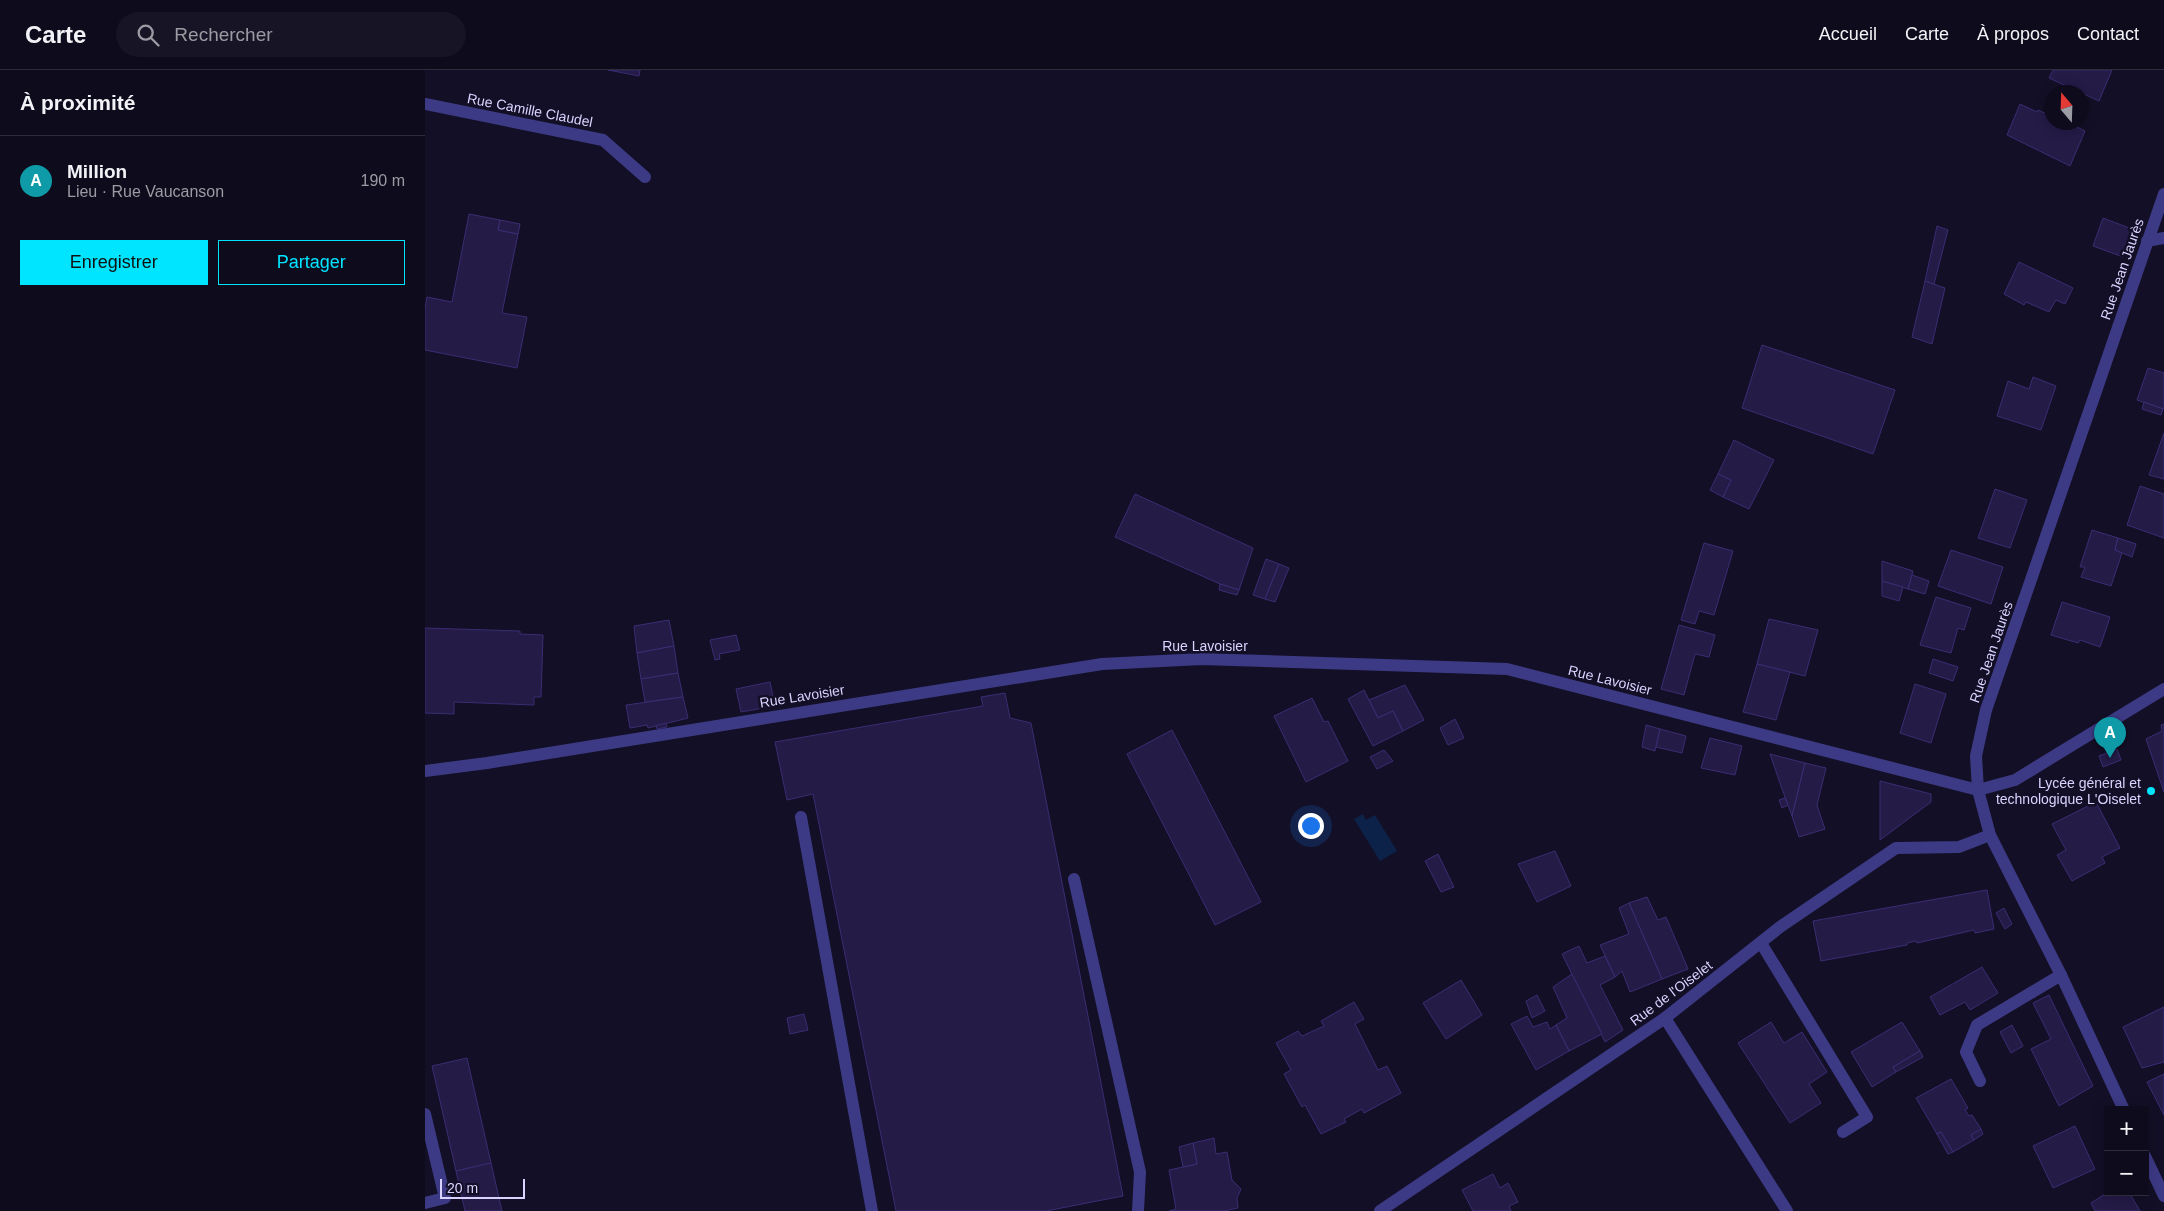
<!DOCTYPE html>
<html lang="fr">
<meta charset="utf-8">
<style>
:root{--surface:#0e0b1c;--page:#171425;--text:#f1f3f6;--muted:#9b9ba3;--line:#2e2b3b;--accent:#00e5ff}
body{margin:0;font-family:Arial,sans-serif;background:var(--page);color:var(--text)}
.controls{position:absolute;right:15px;bottom:15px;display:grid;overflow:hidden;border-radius:0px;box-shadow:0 2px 12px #0003}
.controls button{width:45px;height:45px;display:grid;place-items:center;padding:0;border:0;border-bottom:1px solid var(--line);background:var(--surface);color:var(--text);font:25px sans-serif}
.compass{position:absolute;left:1619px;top:15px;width:45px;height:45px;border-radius:50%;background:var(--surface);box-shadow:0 2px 12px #0003;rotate:341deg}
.scale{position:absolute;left:15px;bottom:12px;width:85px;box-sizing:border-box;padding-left:5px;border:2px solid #d9d4ff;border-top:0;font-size:14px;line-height:18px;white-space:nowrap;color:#d9d4ff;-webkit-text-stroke:4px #130f26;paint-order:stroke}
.you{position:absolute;left:885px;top:755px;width:18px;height:18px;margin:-12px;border:4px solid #fff;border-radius:50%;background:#1a73e8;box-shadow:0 0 0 8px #1a73e833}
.badge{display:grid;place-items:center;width:32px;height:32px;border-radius:50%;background:var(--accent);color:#fff;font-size:16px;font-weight:700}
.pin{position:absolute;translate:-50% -41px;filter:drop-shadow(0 1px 2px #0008)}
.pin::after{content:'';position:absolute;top:26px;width:18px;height:15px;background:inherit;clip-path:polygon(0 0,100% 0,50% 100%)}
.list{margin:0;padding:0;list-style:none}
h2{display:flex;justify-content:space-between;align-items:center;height:65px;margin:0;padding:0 20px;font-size:21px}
h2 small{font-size:16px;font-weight:400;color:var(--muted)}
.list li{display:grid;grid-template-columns:32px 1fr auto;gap:15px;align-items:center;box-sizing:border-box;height:90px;padding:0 20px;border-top:1px solid var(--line)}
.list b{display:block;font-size:19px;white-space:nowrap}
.list p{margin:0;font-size:16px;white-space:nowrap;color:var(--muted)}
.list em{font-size:16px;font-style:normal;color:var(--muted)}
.actions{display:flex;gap:10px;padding:15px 20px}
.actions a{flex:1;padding:11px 0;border:1px solid var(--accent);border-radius:0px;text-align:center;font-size:18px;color:var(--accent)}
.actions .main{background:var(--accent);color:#111}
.icon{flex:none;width:28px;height:28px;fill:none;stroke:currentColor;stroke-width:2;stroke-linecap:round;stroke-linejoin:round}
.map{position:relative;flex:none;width:1739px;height:1141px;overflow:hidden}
header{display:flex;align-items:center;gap:30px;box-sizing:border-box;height:70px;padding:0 25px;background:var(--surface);border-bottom:1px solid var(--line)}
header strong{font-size:24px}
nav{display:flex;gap:28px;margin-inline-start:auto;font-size:18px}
.search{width:350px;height:45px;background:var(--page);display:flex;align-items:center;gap:12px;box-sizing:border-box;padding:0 18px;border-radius:28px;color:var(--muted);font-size:19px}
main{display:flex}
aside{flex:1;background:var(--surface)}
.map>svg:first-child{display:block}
</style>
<header>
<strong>Carte</strong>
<div class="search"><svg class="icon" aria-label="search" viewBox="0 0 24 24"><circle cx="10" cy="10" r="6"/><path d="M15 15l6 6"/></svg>Rechercher</div>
<nav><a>Accueil</a><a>Carte</a><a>À propos</a><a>Contact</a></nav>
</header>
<main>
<aside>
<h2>À proximité<small></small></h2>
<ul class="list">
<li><span class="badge" style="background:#0f9aa8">A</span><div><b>Million</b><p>Lieu · Rue Vaucanson</p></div><em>190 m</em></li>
</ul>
<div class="actions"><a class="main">Enregistrer</a><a>Partager</a></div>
</aside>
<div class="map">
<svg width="1739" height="1141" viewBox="0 0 1739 1141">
<rect width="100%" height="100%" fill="#130f26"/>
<polygon fill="#0c2248" points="938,744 941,750 950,745 972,781 955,791 929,749"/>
<g fill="#241b47" stroke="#3b2d73">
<polygon points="183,0 215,0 214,6"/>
<polygon points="1628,0 1687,0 1674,31 1624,8"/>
<polygon points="1595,34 1612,42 1613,40 1626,46 1626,52 1642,52 1660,61 1645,96 1582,65"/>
<polygon points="44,144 75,150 73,160 93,164 77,243 102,247 92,298 0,280 0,238 2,227 27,232"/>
<polygon points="1678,148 1707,159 1698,187 1668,176"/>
<polygon points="75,150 95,154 93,164 73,160"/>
<polygon points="1512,156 1523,160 1509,214 1500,211"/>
<polygon points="1594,192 1648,218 1640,234 1631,230 1624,242 1601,232 1599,235 1579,224"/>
<polygon points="1500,211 1520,218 1507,274 1487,267"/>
<polygon points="1337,275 1470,320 1448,384 1317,338"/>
<polygon points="1723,298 1739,303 1739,339 1712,330"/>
<polygon points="1608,307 1631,316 1616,360 1572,346 1583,311 1604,319"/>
<polygon points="1719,332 1738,339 1736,345 1717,339"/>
<polygon points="1739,363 1739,409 1724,405"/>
<polygon points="1309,370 1349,390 1324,439 1298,427 1306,410 1293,404"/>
<polygon points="1293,404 1306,410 1298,427 1285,420"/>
<polygon points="1715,416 1739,424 1739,468 1702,455"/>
<polygon points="1570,419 1602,430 1585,478 1553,468"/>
<polygon points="710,424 828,478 814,520 795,514 690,467"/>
<polygon points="1667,460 1693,468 1690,480 1697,483 1686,516 1656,507 1660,497 1655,497"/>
<polygon points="1693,468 1711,474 1707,487 1690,480"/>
<polygon points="1279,473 1308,481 1289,545 1274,541 1270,554 1256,550"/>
<polygon points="1526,480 1578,497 1566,534 1513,516"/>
<polygon points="841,489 854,494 840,529 828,525"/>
<polygon points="1457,491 1488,501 1483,519 1457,511"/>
<polygon points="854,494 864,498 850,532 840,529"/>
<polygon points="1487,505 1504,511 1500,524 1483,519"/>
<polygon points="1457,511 1478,517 1474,531 1457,526"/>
<polygon points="795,514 814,520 812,525 794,520"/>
<polygon points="1511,527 1546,538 1539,560 1533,558 1526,583 1495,575"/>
<polygon points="1637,532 1685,547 1675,577 1655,570 1653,573 1626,565"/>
<polygon points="1344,549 1393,560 1380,606 1332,594"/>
<polygon points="244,550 249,576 212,583 209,556"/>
<polygon points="1254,555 1290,565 1284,587 1270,584 1259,625 1236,619"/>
<polygon points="0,558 95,561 95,564 118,565 116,627 109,627 109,635 29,632 29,644 0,643"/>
<polygon points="311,565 315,580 294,584 295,589 290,590 285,570"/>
<polygon points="249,576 253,603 216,609 212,583"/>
<polygon points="1508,589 1533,597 1528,611 1504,603"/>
<polygon points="1332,594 1365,602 1351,650 1318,642"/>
<polygon points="253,603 258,627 220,632 216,609"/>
<polygon points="345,612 350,636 316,642 311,619"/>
<polygon points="1490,614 1521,624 1506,673 1475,663"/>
<polygon points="980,615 999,650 978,661 968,641 953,648 944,630"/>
<polygon points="939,620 953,648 968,641 978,661 948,676 923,629"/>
<polygon points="580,623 585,648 606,653 698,1126 621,1141 471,1141 388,724 362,730 350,672 558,636 556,627"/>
<polygon points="258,627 263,648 223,658 222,655 205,658 201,635"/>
<polygon points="887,628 899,652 903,651 923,691 881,712 849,646"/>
<polygon points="1030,649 1039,668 1023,675 1015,658"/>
<polygon points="241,653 242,657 232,659 231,656"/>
<polygon points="1739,654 1739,722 1721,669 1737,661 1736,655"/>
<polygon points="1221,655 1235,659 1230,681 1217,677"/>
<polygon points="1235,659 1261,666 1257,683 1231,677"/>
<polygon points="747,660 836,832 790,855 702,684"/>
<polygon points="1285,668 1317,676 1310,705 1276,698"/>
<polygon points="1692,679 1696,690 1678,697 1674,686"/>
<polygon points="959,680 968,691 952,699 945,687"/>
<polygon points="1345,684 1380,693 1367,746 1356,716"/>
<polygon points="1380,693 1401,698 1392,735 1400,759 1374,767 1367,746"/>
<polygon points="1455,711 1506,724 1506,732 1455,770"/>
<polygon points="1360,728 1363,735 1357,738 1354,730"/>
<polygon points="1671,732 1695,778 1677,787 1680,793 1647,811 1632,785 1641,780 1627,754"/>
<polygon points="1130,781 1146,816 1112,832 1093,794"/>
<polygon points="1013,784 1029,817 1016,822 1000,791"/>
<polygon points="1562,820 1569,859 1550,863 1549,860 1492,873 1491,871 1482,873 1482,875 1396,891 1388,851"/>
<polygon points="1222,827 1233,850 1241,847 1263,899 1237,909 1204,833"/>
<polygon points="1204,833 1237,909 1205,922 1197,901 1190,907 1175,875 1204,864 1194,838"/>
<polygon points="1579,838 1587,854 1580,859 1571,843"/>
<polygon points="1154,876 1162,893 1180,886 1190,907 1175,915 1198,960 1180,972 1137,884"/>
<polygon points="1557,897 1573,923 1545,940 1540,932 1515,945 1505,927"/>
<polygon points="1147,904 1177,964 1144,981 1131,955 1142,948 1128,917"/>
<polygon points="1036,910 1057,945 1021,969 998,933"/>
<polygon points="1112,925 1120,941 1107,948 1101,931"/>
<polygon points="1624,925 1668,1016 1634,1036 1606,979 1626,969 1608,933"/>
<polygon points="929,932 939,949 930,954 953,1000 962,996 976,1023 939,1043 937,1039 919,1049 921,1052 896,1064 880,1035 877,1037 859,1004 866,1000 851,973 873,961 877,966 899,956 896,951"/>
<polygon points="1739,937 1739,992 1717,998 1698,957"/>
<polygon points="379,944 383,960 365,964 362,948"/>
<polygon points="1102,946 1108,957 1122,952 1125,959 1131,955 1144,981 1111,1000 1086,954"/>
<polygon points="1346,952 1359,973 1377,962 1402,1002 1384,1014 1396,1033 1365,1053 1313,973"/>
<polygon points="1477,952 1495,981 1468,997 1471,1002 1447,1017 1426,982"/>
<polygon points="1587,955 1598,976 1586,983 1575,962"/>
<polygon points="1495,981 1498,987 1471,1002 1468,997"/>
<polygon points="42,988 66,1093 31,1101 7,996"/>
<polygon points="1739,1004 1739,1045 1722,1012"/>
<polygon points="1526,1009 1543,1038 1540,1040 1544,1046 1547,1045 1556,1059 1546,1065 1549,1070 1528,1082 1516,1062 1512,1064 1491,1028"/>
<polygon points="1650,1056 1670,1099 1628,1118 1608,1076"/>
<polygon points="1556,1059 1558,1064 1549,1070 1546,1065"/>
<polygon points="1516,1062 1528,1082 1523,1084 1512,1064"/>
<polygon points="789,1068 791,1084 802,1082 807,1110 816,1119 812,1128 813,1138 799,1141 744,1141 751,1139 744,1100 772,1094 768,1073"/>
<polygon points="768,1073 772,1094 758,1097 754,1077"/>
<polygon points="66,1093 77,1141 40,1141 31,1101"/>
<polygon points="1068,1104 1075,1118 1083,1113 1093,1132 1084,1136 1086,1141 1048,1141 1037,1120"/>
<polygon points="1683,1122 1704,1122 1715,1141 1670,1141 1666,1133"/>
</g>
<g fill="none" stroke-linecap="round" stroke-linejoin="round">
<g stroke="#3d3a85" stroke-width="12">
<polyline points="376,747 447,1141"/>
<polyline points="649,809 715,1102 713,1141"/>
<polyline points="1336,873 1442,1047 1418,1062"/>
<polyline points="1240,948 1362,1141"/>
<polyline points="1555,1011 1541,982 1552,955 1636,905"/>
<polyline points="0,1044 20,1128 0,1133"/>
</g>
<g stroke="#3d3a85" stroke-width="12">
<polyline points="0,34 178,70 220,107"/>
<polyline points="1722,171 1739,168"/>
<polyline points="0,701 62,693 677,594 777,589 1082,599 1553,720"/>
<polyline points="1553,720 1590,710 1739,619"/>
<polyline points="1699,1040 1636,905 1565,765 1553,720 1551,686 1561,640 1739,124"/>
<polyline points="1720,1086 1739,1126"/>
<polyline points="955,1141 1240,948 1355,857 1471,778 1534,777 1565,765"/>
</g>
</g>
<circle fill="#00e5ff" stroke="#130f26" stroke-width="2" cx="1726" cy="721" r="5"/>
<g text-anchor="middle" stroke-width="5" stroke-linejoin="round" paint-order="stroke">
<g font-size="14" fill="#d9d4ff" stroke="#130f26">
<text transform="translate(105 40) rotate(11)" y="5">Rue Camille Claudel</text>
<text transform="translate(1697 199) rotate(-71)" y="5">Rue Jean Jaurès</text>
<text x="780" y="581">Rue Lavoisier</text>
<text transform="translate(1566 582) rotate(-71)" y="5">Rue Jean Jaurès</text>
<text transform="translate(1185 610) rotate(14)" y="5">Rue Lavoisier</text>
<text transform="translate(377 626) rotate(-9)" y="5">Rue Lavoisier</text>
<text transform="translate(1246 923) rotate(-37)" y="5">Rue de l'Oiselet</text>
</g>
<g font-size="14" fill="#d9d4ff" stroke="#130f26" text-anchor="end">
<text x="1716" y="718">Lycée général et<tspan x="1716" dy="16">technologique L'Oiselet</tspan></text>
</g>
</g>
</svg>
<div class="controls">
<button>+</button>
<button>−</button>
</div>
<svg class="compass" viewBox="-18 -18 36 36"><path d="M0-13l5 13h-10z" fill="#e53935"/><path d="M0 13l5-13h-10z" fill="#9b9ba3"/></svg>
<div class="scale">20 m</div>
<div class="you"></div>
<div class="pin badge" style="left:1685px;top:688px;background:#0f9aa8">A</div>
</div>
</main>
